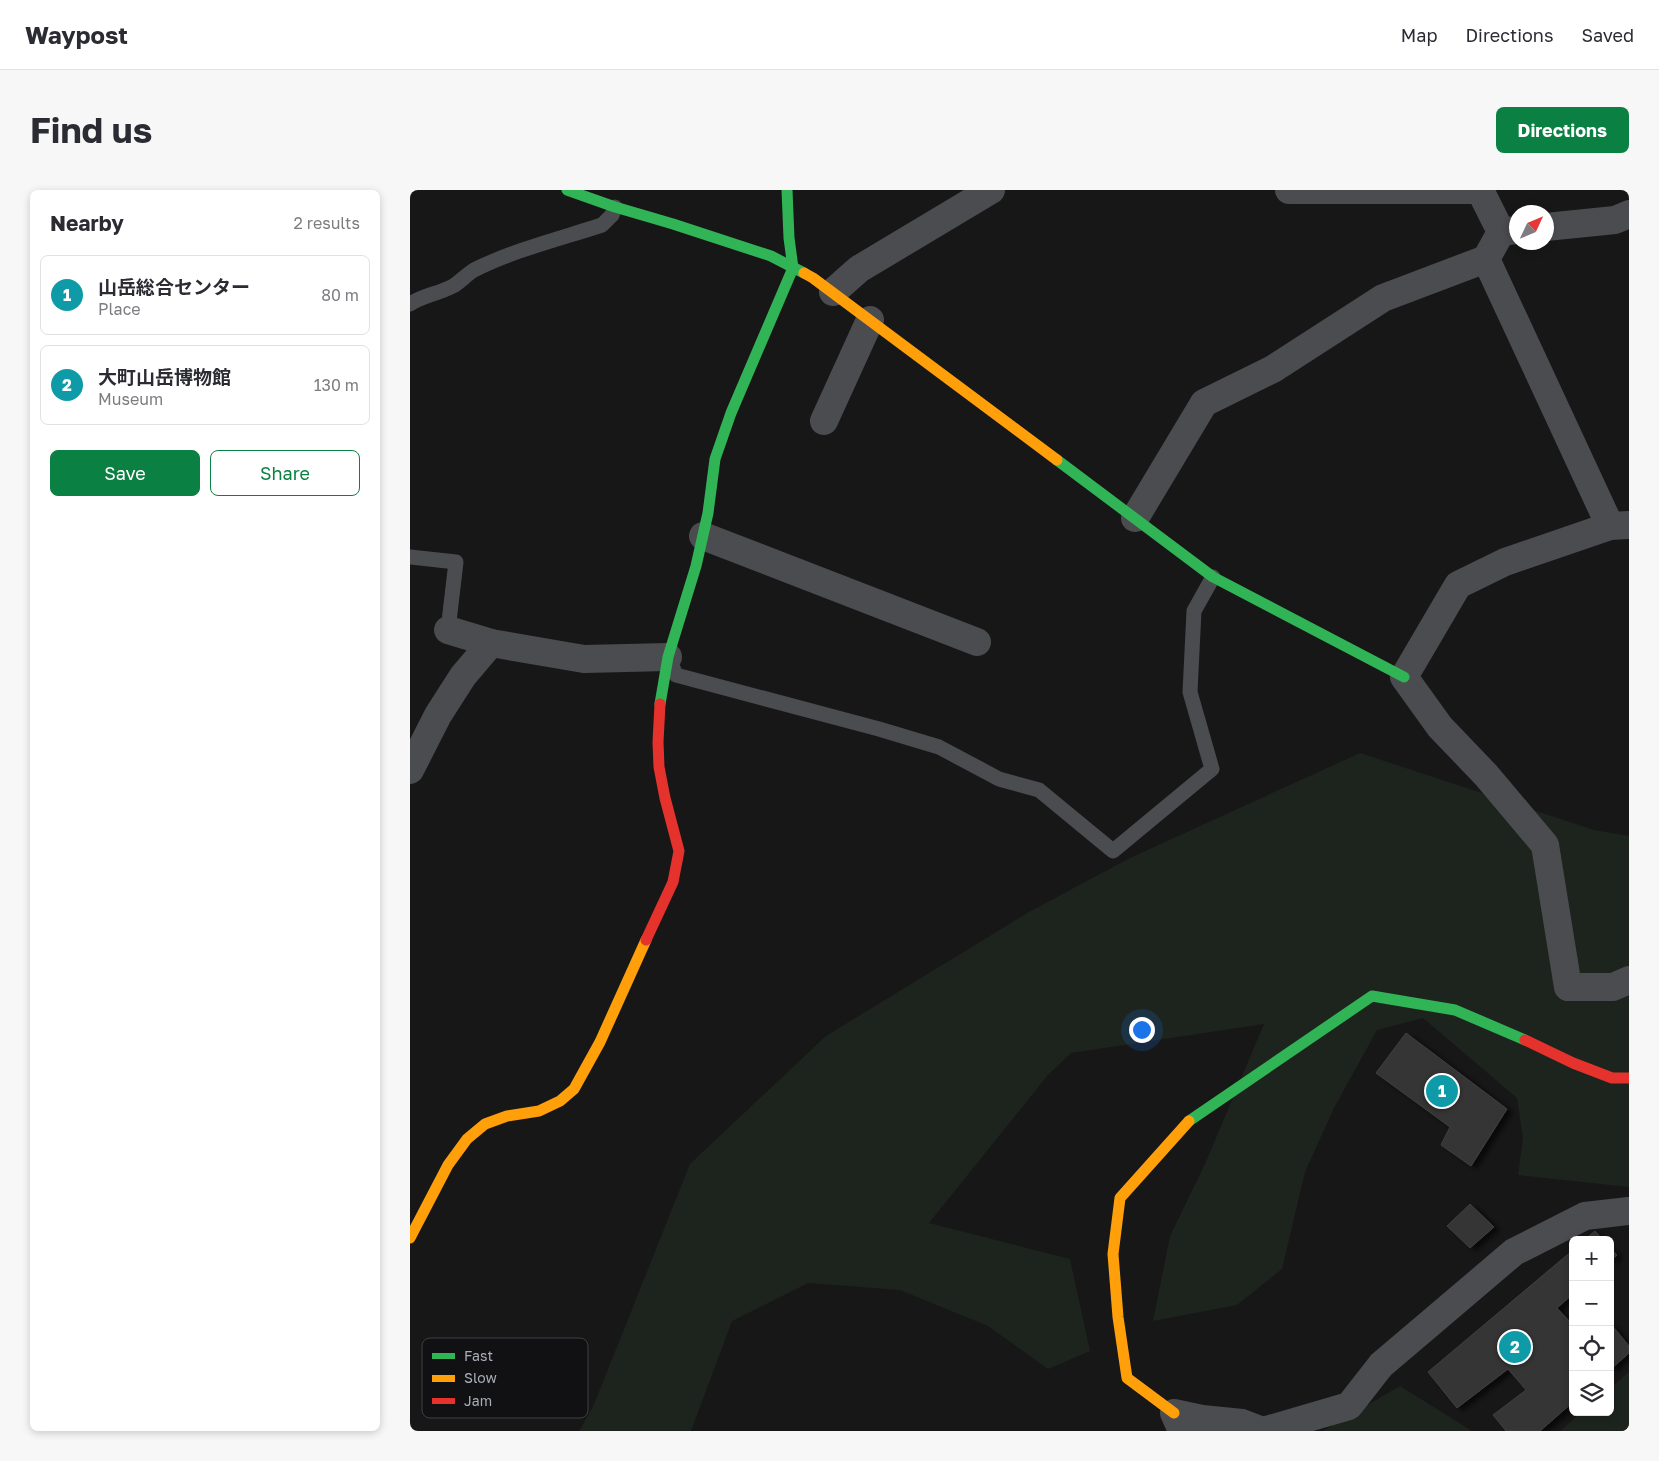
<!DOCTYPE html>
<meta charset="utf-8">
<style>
:root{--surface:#fff;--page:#f7f7f7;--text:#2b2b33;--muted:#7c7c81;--line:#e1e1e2;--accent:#0b8043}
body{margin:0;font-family:"Golos Text","Noto Sans JP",sans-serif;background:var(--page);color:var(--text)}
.controls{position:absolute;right:15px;bottom:15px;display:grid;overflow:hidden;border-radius:8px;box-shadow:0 2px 8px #0003}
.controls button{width:45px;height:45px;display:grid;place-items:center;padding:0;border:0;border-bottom:1px solid var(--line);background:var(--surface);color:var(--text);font:25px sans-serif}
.compass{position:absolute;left:1099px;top:15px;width:45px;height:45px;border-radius:50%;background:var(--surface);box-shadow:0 2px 8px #0003;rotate:46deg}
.you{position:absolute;left:731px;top:839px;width:18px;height:18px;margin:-12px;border:4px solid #fff;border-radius:50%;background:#1a73e8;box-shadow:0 0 0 8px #1a73e833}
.badge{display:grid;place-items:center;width:32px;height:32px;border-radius:50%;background:var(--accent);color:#fff;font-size:16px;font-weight:700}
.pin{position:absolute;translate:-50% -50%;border:2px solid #fff;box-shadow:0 1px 5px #0006}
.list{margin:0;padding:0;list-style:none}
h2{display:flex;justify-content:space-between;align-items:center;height:65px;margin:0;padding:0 20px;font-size:21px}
h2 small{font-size:16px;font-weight:400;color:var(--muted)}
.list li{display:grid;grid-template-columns:32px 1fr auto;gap:15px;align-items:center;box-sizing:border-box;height:80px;margin:0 10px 10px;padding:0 10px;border:1px solid var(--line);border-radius:8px}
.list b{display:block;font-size:19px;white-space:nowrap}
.list p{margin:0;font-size:16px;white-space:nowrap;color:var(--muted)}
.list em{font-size:16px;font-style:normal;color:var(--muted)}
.actions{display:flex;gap:10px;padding:15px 20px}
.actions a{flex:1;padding:11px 0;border:1px solid var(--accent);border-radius:8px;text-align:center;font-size:18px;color:var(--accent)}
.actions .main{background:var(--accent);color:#fff}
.icon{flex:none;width:28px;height:28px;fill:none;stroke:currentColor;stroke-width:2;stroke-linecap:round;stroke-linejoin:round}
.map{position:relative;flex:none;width:1219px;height:1241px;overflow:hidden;border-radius:8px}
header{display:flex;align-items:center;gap:30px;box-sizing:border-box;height:70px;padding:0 25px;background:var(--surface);border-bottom:1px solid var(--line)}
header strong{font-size:24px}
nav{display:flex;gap:28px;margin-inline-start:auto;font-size:18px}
.intro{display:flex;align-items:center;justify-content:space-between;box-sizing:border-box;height:120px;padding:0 30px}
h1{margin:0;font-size:35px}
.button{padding:12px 22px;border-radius:8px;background:var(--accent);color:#fff;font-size:18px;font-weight:700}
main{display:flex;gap:30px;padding:0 30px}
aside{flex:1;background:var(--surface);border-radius:8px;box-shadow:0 2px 8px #0003}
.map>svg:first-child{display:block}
</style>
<header>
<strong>Waypost</strong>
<nav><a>Map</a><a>Directions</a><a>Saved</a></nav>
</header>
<div class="intro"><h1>Find us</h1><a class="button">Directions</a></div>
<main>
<aside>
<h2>Nearby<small>2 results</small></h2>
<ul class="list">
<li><span class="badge" style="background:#0f9aa8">1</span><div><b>山岳総合センター</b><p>Place</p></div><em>80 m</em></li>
<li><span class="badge" style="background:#0f9aa8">2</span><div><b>大町山岳博物館</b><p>Museum</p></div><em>130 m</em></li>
</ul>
<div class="actions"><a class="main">Save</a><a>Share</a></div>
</aside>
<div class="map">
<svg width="1219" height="1241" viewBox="0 0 1219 1241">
<defs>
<filter id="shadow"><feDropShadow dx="5.5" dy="3" stdDeviation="2.5" flood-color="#0009"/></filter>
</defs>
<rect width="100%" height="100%" fill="#171717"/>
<g fill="#1d241e">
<polygon points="950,563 1184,640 1219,646 1219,997 1108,985 1113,948 1107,908 1013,828 967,840 924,918 895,982 872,1079 827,1115 743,1131 760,1046 795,974 854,834 661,863 638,885 519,1033 660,1069 680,1161 638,1179 578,1136 490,1100 398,1093 322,1131 281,1241 169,1241 183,1217 280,974 416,846 619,722 720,668"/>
<polygon points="1219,1182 1219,1241 1150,1241 1172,1222 1200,1222 1200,1198"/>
<polygon points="990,1196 1062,1241 913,1241"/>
</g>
<g fill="#353536" stroke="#3f4043" filter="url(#shadow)">
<polygon points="996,843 1097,919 1061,976 1031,955 1040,937 966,883"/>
<polygon points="1060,1014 1084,1037 1060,1058 1037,1036"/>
<polygon points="1185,1041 1193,1050 1174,1050"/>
<polygon points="1200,1058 1207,1065 1200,1071"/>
<polygon points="1163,1060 1163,1104 1147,1118 1163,1135 1163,1212 1130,1241 1096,1241 1083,1225 1116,1200 1098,1179 1047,1218 1018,1182"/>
<polygon points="1200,1133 1219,1156 1219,1163 1200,1180"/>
</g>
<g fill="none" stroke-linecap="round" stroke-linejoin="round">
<g stroke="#4b4c50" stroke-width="15">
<path d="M0 114C14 105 28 104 43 96 50 92 56 85 64 80 104 60 149 49 192 35L202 25 205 17"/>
<polyline points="0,367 46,372 38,440"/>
<polyline points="259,468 266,485 469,539 529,557 589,589 629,600 703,661 802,579 780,502 784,421 803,387"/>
</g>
<g stroke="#4b4c50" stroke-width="28">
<polyline points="879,0 1070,0"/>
<polyline points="1070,0 1091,42 1106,40"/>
<polyline points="1136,37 1205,30 1219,24"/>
<polyline points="1091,42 1076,69 1200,336"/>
<polyline points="423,102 449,79 581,0"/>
<polyline points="414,231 460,130"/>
<polyline points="725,328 794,213 863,179 973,108 1076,69"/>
<polyline points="1219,335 1200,336 1095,372 1048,395 994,487 1030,537 1076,585 1135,655 1158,797 1203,797 1219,790"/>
<polyline points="293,346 567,452"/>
<polyline points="38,440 81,453 174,469 258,467"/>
<polyline points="0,580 28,525 53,486 81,453"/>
<polyline points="772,1241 764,1223 792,1229 832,1233 853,1241 939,1216 971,1175 1104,1062 1175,1026 1219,1021"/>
</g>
<g stroke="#30b455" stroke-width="11">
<polyline points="157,0 205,17 263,34 361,66 394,83"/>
<polyline points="647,270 803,387 994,487"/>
<polyline points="250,514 258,467 286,376 298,323 305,269 321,223 383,78 379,48 377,0"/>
<polyline points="779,931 962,806 1045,820 1115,850"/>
</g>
<g stroke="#ff9f0a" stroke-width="11">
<polyline points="394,83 403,88 647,270"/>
<polyline points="0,1048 38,975 57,949 75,934 97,926 129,921 150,911 164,899 190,852 236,750"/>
<polyline points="764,1223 717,1188 708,1127 703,1064 710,1008 779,931"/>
</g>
<g stroke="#e5322d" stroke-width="11">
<polyline points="236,750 263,692 269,661 255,608 249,577 248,552 250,514"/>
<polyline points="1115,850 1163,873 1202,888 1219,888"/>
</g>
</g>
<rect x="12" y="1148" width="166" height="80" rx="8" fill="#111113" stroke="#3e4045" stroke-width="1"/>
<rect x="22" y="1163" width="23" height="6" fill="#30b455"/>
<rect x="22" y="1185" width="23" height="7" fill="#ff9f0a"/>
<rect x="22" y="1208" width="23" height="6" fill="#e5322d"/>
<g font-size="14" fill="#a8adb8">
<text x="54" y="1171">Fast</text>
<text x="54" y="1193">Slow</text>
<text x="54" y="1216">Jam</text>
</g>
</svg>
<div class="controls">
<button>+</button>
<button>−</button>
<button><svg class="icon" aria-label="locate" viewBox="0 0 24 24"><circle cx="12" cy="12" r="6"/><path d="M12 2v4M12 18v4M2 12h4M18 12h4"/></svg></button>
<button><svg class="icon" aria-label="layers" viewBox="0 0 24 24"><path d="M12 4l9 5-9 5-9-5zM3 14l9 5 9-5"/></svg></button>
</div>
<svg class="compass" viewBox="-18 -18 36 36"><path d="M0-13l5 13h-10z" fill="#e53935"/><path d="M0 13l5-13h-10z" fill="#7c7c81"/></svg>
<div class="you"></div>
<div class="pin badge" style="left:1032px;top:901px;background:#0f9aa8">1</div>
<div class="pin badge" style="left:1105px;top:1157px;background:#0f9aa8">2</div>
</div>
</main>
